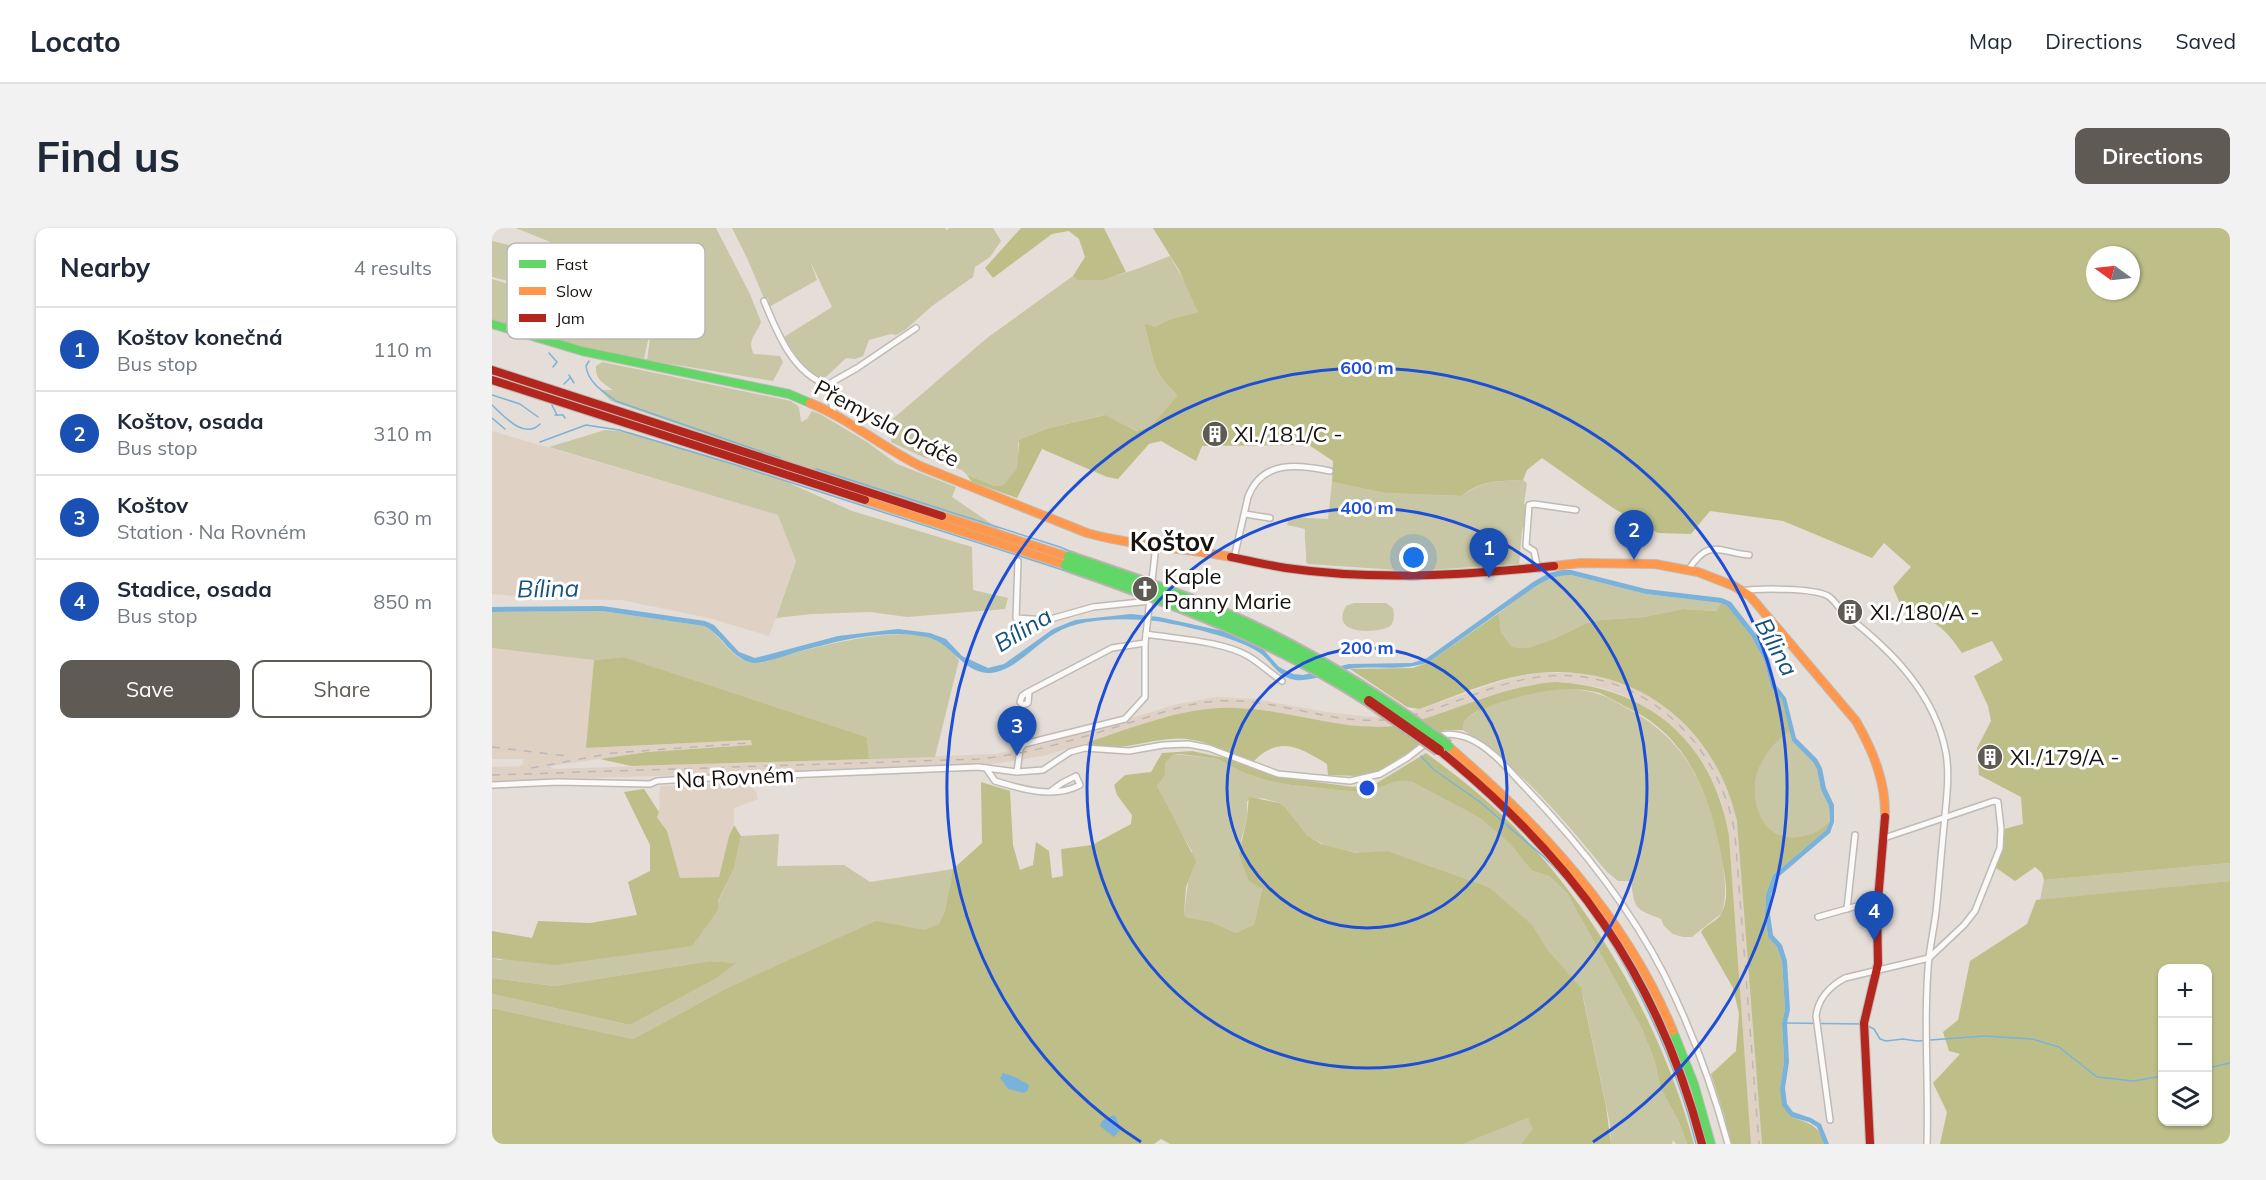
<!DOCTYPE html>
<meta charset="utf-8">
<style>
:root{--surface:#fff;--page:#f2f2f3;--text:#1f2937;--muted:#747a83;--line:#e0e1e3;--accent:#605a55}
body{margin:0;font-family:Mulish,sans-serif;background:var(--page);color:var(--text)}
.controls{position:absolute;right:18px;bottom:18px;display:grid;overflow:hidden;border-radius:12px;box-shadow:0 2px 4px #0004}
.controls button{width:54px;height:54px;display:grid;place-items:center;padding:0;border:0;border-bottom:2px solid var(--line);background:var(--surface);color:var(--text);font:30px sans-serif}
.compass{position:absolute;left:1594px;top:18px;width:54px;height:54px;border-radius:50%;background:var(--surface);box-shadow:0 2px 4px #0004;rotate:285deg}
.you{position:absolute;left:922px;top:330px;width:21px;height:21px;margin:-15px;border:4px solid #fff;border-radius:50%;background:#1a73e8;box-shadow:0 0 0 9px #1a73e833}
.badge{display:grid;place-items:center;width:39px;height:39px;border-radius:50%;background:var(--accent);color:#fff;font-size:20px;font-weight:700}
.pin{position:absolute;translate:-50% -50px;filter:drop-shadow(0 2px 3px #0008)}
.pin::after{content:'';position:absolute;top:32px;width:21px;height:18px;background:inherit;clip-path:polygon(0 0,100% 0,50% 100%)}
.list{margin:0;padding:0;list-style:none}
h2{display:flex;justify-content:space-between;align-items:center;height:78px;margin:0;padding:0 24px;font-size:26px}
h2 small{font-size:20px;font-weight:400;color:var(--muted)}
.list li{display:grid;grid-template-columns:39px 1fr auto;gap:18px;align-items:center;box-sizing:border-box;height:84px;padding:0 24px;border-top:2px solid var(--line)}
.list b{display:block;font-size:22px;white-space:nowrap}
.list p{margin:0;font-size:20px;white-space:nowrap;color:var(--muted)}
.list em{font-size:20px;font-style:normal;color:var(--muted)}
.actions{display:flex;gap:12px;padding:18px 24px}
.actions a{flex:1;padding:14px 0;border:2px solid var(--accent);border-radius:12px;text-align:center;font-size:21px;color:var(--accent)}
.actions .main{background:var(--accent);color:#fff}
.icon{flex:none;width:33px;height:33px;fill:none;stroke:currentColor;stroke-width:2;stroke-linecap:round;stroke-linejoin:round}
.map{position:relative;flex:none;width:1738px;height:916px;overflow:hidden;border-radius:12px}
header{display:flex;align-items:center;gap:36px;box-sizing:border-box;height:84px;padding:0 30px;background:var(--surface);border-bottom:2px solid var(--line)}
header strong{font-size:28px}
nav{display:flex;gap:33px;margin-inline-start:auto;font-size:21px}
.intro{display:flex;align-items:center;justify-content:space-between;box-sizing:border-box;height:144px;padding:0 36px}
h1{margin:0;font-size:42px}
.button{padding:15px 27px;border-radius:12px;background:var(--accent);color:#fff;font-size:21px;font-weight:700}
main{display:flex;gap:36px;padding:0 36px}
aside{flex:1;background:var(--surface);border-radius:12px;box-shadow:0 2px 4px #0004}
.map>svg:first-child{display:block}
</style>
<header>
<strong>Locato</strong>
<nav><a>Map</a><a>Directions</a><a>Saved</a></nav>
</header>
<div class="intro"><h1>Find us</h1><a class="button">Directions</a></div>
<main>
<aside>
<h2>Nearby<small>4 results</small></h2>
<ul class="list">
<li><span class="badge" style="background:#1a4fb4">1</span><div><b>Koštov konečná</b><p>Bus stop</p></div><em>110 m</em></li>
<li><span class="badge" style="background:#1a4fb4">2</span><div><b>Koštov, osada</b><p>Bus stop</p></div><em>310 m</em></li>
<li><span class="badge" style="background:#1a4fb4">3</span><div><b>Koštov</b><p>Station · Na Rovném</p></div><em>630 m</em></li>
<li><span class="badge" style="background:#1a4fb4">4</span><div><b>Stadice, osada</b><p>Bus stop</p></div><em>850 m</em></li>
</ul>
<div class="actions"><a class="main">Save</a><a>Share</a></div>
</aside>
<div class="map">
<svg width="1738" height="916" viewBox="0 0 1738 916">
<rect width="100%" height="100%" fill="#e5ddd7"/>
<g fill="#e0d1c5">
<polygon points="0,203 287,287 304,333 277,408 217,390 129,372 58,371 0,366"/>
<polygon points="0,420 102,432 95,520 260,512 260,517 155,524 59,538 60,541 504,526 548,517 686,476 725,469 763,471 834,484 879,489 903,487 927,481 1016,451 1042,445 1088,445 1113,450 1135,457 1158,468 1178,482 1196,498 1224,535 1239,568 1248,606 1270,916 1259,916 1237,608 1229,572 1215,541 1188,506 1152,478 1131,467 1111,460 1087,456 1043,456 993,469 930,492 905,497 879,499 832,495 762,481 744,480 709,482 551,528 488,538 0,553 0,539 27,538 31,536 31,531 0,531"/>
<polygon points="252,555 264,563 266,571 242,580 242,594 237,608 227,649 188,650 175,603 165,588 167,584 168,558"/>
</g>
<g fill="#c7c6a5">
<path d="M24 0H224L258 66 269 94C265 105 254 113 262 126L288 128 291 134 281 153 155 132 161 90 0 49V13L46 24 40 44H44L51 25 83 30V24Z"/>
<polygon points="240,0 453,0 455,2 457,0 501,0 509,13 498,29 483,39 481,49 440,78 413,102 404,107 399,106 377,112 371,128 363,131 354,130 334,149 326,150 308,134 292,109 340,79 318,33 325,52 277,79 276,70 272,70 255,30"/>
<path d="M678 28 699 65 706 84 679 91 662 99 652 97C658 115 660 140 672 153 677 159 681 161 685 168L658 199 646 203 612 187 557 200 526 212V241L511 257 503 258 475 247 470 242 464 240 461 235 433 230 399 214 400 208 394 201 396 195 495 110 581 48C599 62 657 36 678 28Z"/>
<polygon points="0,51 89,78 160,94 152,131 81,116 35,103 37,97 32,96 30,101 0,92"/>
<path d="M110 134 299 173 307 179 309 194 315 191 320 183 328 186 375 214 405 236 464 259 460 269 510 303 245 217 119 173 108 162H121C111 155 103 151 104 138Z"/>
<polygon points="113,202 137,204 211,226 288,251 360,283 480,319 481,362 516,370 513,381 415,389 378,384 320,386 284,390 304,333 286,287 57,219"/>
<path d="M1031 252 1035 255 1032 276 1036 278 1035 299H1031C1028 311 1029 323 1027 336L920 343 816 336 814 334C815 323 812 313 813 301L795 297 797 289 836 291 840 254 893 265 970 268C988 253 1008 253 1031 252Z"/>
<path d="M1070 347H1079L1154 366 1229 375 1226 383 1191 381 1152 389 1108 392 1095 395 1059 412 1035 420 1020 419 1009 404 1007 385C1026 371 1046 352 1070 347Z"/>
<path d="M862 375H894L901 380C902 386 903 394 898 398 889 405 836 409 854 378Z"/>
<path d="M110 383 212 398C230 407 239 433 262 435 272 436 293 427 302 425 337 416 420 394 451 415 457 419 462 427 467 432L443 529 377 531 375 509 132 429 102 432 0 420V384Z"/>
<path d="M1067 461C1101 461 1111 466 1140 483 1195 514 1216 561 1228 621 1232 643 1236 663 1230 685L1200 709H1191L1181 706 1172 698 1169 691C1142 680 1143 682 1139 653H1126L1114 643C1071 591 1028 539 971 502L972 494C988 474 1041 464 1067 461Z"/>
<path d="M1298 504 1300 513 1321 534 1325 541 1329 562 1337 578 1338 593C1328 603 1319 607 1305 609 1276 612 1263 588 1263 561 1262 540 1280 514 1298 504Z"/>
<polygon points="682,526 726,531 752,545 777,553 799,557 874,565 904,553 920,554 988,590 1018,616 1040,643 1057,648 1075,665 1150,801 1162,831 1169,861 1187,894 1195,916 1184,916 1181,912 1180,916 1119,916 1118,896 1091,768 1085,756 1056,722 1043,702 997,659 896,623 870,626 834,618 815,607 793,579 787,575 770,570 755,573 755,589 749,613 770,660 762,698 744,705 720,694 694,689 692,686 700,623 683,595 665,558 672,547 673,535"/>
<polygon points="287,606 285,638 352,637 378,654 461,641 453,682 447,696 433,703 419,700 281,740 233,761 141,811 0,780 0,766 138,797 225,750 243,735 218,733 62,758 0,750 0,730 7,732 213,698 226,682 226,674 242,641 249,608"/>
<polygon points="1738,635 1738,653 1548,672 1552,652"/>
<polygon points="1036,890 1042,901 1029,916 971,916"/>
</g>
<g fill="#bebf88" fill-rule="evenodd">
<polygon points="529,0 612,0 634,44 610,52 586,52 581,48 593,29 587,11 577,3 560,6 501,50 493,40"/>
<path d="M661 0H1738V635L1552 652 1550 645 1543 639 1523 653 1504 640 1512 601 1531 596 1529 569 1487 547 1485 520 1499 493 1496 478 1482 448 1511 432 1500 413 1470 425C1451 398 1443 392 1411 383L1401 359 1419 339 1392 315 1380 330 1291 293 1218 283 1199 306 1166 305 1121 280 1050 230 1035 242 1031 252C1009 253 987 252 970 268L893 265 840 254 841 233 817 217 710 218 704 233 669 213 657 216 626 251 615 249 550 221 525 270 480 254 475 247 503 258 511 257 525 241 527 215 526 212 557 200 613 187 645 203 658 199 685 168C681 161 677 159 672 153 660 140 658 114 652 97L656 96 662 99 679 91 706 84 687 42ZM1603 27H1639V63H1603Z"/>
<path d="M1229 375 1235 378 1259 408 1272 432 1279 459 1290 472 1298 504C1280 514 1262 540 1263 561 1263 587 1276 612 1305 609 1319 607 1328 603 1338 593L1334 602 1281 647 1274 666 1273 686 1276 709 1285 719 1290 734 1293 781 1290 795 1292 834 1288 860 1299 889C1315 894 1328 897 1332 916H1270L1245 593C1223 498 1144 435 1045 445 1005 449 964 468 927 481L915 479 858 441 921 440 937 434 1007 385 1009 404 1020 419 1035 420 1059 412 1095 395 1108 392 1152 389 1191 381 1225 383Z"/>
<polygon points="132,429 375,509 377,531 139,538 108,531 155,524 260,517 259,512 94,520 102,432"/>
<path d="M1063 454C1157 459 1221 514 1237 608L1259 916H1236L1233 890 1219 846 1244 823 1247 786 1241 760 1209 704C1214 696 1225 694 1229 686 1239 669 1232 645 1229 627 1219 575 1202 524 1157 492 1142 482 1124 474 1108 465 1072 456 1037 465 1003 476 991 481 980 483 972 494L971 502H953L883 545 866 548 836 547 835 536C807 519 787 507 761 534 739 525 718 514 695 511 661 507 627 528 594 515 641 500 692 478 743 480 797 481 847 503 901 498 921 496 939 488 958 482 992 470 1026 457 1063 454Z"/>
<path d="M700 523 733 530 782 548 861 559 885 555 934 525C967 549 1000 575 1028 605 1109 691 1171 802 1202 916H1195L1187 894 1169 861 1162 831 1150 801 1075 665 1057 648 1040 643 1018 616 988 590 920 554 904 553 874 565 799 557 777 553 752 545 726 531 688 526H682L673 535V547L665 558 704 633 694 659 692 686 694 689 720 694 744 705 762 697 770 661 757 653 747 627 755 589 757 569 787 575 793 579 815 607 829 616 864 625 896 623 997 659 1040 697 1056 722 1089 760 1114 878 1119 916H1029L1041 901 1036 890 971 916H678L669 911 662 916H0V780L141 811 233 761 384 693 433 702 447 696 453 682 461 641 490 615 489 554 518 563 521 617 528 642 541 637 544 614 557 623 560 650 571 648 569 621 600 617 639 596 640 587 625 567 622 557 633 547 659 544 670 525Z"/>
<polygon points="152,561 167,584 165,589 175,603 188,650 227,649 237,608 242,597 249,608 242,641 226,673 226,682 200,718 63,737 0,730 0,703 40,710 46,693 98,695 145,687 136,654 158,643 158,617 132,564"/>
<path d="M1738 653V916H1448L1455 884 1441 855 1468 826 1457 823 1451 804 1466 792 1478 733 1535 696 1544 672ZM1670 740H1716V894H1670Z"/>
<polygon points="218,733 244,735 225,750 138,797 0,766 0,750 62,758"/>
</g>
<g fill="#7bb2da">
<path d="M1070 342H1079L1154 361 1230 370 1239 374 1263 405 1277 430 1284 457 1294 470 1304 510 1325 531 1330 540 1334 560 1342 577V594L1338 605 1285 650 1279 667 1278 686 1281 707 1290 717 1295 733 1298 782 1295 795 1297 834 1293 860 1295 876 1301 884 1319 890 1329 896 1337 916H1332L1325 899 1317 894 1299 889 1290 877 1288 860 1292 834 1290 795 1293 781 1290 734 1285 719 1276 709 1273 686 1274 666 1281 647 1334 602 1338 593 1337 578 1329 562 1325 541 1321 534 1300 513 1290 472 1279 459 1272 432 1259 408 1235 378 1229 375 1154 366 1079 347C1064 347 1056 351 1044 358L937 434C908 444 885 437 856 441 839 444 816 456 799 451 784 446 779 433 768 425 747 410 690 397 664 393 633 390 589 389 562 406 543 417 519 446 496 445 470 444 459 414 435 409 393 400 346 413 305 424 295 427 271 436 261 435 239 431 231 407 212 398L110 383 0 384V379L110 378 213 393 222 397 247 424 263 430 346 408 406 401 438 405 454 411 470 428 496 440 512 436 561 401 583 392 639 386 667 389 735 404 771 421 787 439 801 446 811 447 857 436 920 435 935 430 1041 354 1057 345Z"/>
<polygon points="511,845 523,849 537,857 536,862 532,865 516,861 508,850"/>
<polygon points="621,887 624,889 628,902 622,909 608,898 610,893"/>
</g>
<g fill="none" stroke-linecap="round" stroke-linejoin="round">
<g stroke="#7bb2da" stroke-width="1.5">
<polyline points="57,125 65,134 61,139"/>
<path d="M97 133 94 138C96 155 112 164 124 173L288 230"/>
<polyline points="77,147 82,155"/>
<polyline points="72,156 78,150"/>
<polyline points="0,167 28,176 46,189"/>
<path d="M0 177C12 188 32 212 48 196"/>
<polyline points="60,177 65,187"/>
<polyline points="63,187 71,187 73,190"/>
<polyline points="0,190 13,201"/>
<polyline points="48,214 94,197 127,202 241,236 599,351"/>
<polyline points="324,241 568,319 582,325"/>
<path d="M929 528 941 541 988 574 1051 628C1121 694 1182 823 1204 916"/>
<polyline points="1293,795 1369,796"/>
<polyline points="1376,798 1382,801 1388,811 1394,813 1411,811 1425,813 1492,808 1540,811 1567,819 1605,849 1642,853 1670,848"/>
<polyline points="1716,840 1738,835"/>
</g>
<g stroke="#c0bab5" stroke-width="8">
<g id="street">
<path d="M272 73C285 104 300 144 335 157L365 140 424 100"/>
<polyline points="335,157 342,185"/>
<polyline points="753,286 778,290"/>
<path d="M742 330 756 269C770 232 805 236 838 243"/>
<polyline points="526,333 524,390 555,392 601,379 658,373"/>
<polyline points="1046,341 1042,323 1034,318 1037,277 1042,276 1084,282"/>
<path d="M1197 341C1217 310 1227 324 1257 327"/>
<path d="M1250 363C1268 360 1322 360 1336 368 1344 373 1348 383 1355 388 1400 423 1443 466 1454 525 1458 549 1454 574 1452 598 1449 627 1447 656 1444 684 1442 699 1439 714 1437 729 1431 792 1437 854 1435 916"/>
<path d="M654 406C684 411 730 413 756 428 768 435 778 445 790 453"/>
<polyline points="537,464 536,475 531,477 528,474 530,468 534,465 620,420 653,415"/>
<path d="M945 508C955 505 965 506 976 510 998 519 1015 540 1031 557 1085 613 1136 676 1172 746 1198 798 1221 860 1236 916"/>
<path d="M494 540 503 553C529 561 562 571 588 557L584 548 570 555 559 563"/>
<polyline points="525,544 528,521 532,516 633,491 653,469 653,415 664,317"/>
<polyline points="0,557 66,554 158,556 165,553 196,551 486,539 525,544 551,542 578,524 593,520 637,523 671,517 696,516 717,520 786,546 858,553 888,546 915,530 937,513"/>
<polyline points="1355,681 1363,607"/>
<polyline points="1326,689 1386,672"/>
<path d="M1338 892 1324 788C1326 771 1338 758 1353 750L1437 730 1472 697 1483 683 1508 620 1509 601 1506 574 1502 573 1392 610"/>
</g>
</g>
<g stroke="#c0bab5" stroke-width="10">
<g id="fast">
<polyline points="0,96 90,123 297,166 318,175"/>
<polyline points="1181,803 1202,856 1219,916"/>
</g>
</g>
<g stroke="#c0bab5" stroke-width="10">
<g id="slow">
<path d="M318 175C357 191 390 219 428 238L595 305C642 318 692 320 739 329"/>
<polyline points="373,272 574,337"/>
<polyline points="450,288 577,329"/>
<path d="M1062 338 1089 335 1163 336 1206 344 1242 358 1258 368 1364 493C1381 523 1394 554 1393 589"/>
<path d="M956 518C1048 597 1134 689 1181 803"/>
</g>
</g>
<g stroke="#c0bab5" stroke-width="10">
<g id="jam">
<polyline points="0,142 450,288"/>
<polyline points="0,152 373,272"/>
<path d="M739 329C758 333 776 337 794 340 883 353 973 347 1062 338"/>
<path d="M947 522C1081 631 1166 747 1210 916"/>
<polyline points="1378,916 1372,795 1386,736 1385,684 1393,589"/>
</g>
</g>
<use href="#street" stroke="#fbfaf9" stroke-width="5"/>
<use href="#fast" stroke="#63d668" stroke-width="8"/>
<use href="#slow" stroke="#ff974d" stroke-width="8"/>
<use href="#jam" stroke="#b3261e" stroke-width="8"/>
<g stroke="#bab8b7" stroke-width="1.5" stroke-dasharray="8 8" stroke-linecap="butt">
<polyline points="0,519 75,528"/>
<polyline points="39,540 121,525 256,515"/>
<path d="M0 547 487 531C539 526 588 510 637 495 666 486 695 475 725 473 785 469 841 499 901 491 949 484 992 458 1040 450 1142 432 1228 510 1243 607L1267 916"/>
</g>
<g stroke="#bdb2b2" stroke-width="14" stroke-linecap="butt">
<g id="fast-bridge">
<path d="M577 329C636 349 696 369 753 395 825 428 892 471 956 518"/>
<path d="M574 337C680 374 782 411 877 473"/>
</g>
</g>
<g stroke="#bdb2b2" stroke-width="14" stroke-linecap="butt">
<polyline id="jam-bridge" points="877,473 947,522"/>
</g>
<use href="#fast-bridge" stroke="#63d668" stroke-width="10"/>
<use href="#jam-bridge" stroke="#b3261e" stroke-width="10"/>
</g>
<g fill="none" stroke="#1d4ed8" stroke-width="3">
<circle cx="875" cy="560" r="140"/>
<circle cx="875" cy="560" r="280"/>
<path d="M649 914A420 420 0 1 1 1101 914"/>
</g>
<defs>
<g id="building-disc" transform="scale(1.35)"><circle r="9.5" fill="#605a55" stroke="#fff"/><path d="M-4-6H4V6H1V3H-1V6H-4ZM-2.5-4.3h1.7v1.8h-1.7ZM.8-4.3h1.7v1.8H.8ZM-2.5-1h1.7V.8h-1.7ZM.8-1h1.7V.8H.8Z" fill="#fff"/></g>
<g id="church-disc" transform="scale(1.35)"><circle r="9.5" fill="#605a55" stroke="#fff"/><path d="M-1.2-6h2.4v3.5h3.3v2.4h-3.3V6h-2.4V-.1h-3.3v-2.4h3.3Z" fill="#fff"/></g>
</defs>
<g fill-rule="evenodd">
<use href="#building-disc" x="723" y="206"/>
<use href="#church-disc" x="653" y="361"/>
<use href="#building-disc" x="1358" y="384"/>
<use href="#building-disc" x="1498" y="529"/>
</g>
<g text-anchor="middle" stroke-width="6" stroke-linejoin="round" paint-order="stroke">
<g font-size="22" fill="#18130f" stroke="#fff">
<text transform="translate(395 195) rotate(28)" y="8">Přemysla Oráče</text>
<text transform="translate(243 549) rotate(-3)" y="8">Na Rovném</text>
</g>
<g font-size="22" fill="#18130f" stroke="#fff" text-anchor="start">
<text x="742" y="214">XI./181/C -</text>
<text x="672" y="356">Kaple<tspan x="672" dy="25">Panny Marie</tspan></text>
<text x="1378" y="392">XI./180/A -</text>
<text x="1518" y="537">XI./179/A -</text>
</g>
<g font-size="24" font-style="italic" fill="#16537b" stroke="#fff">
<text transform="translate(56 361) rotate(-1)" y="8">Bílina</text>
<text transform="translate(531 402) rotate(-31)" y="8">Bílina</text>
<text transform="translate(1284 419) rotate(61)" y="8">Bílina</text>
</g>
<g font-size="26" font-weight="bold" fill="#18130f" stroke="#fff">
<text x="680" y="323">Koštov</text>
</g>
</g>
<rect x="15" y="15" width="198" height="96" rx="9" fill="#fff" stroke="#bab8b7" stroke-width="1.5"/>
<rect x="27" y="32" width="27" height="8" fill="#63d668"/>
<rect x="27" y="59" width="27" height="8" fill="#ff974d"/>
<rect x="27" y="86" width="27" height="8" fill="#b3261e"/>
<g font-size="16" fill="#18130f">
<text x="64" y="42">Fast</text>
<text x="64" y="69">Slow</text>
<text x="64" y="96">Jam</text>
</g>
<circle cx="875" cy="560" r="9" fill="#1d4ed8" stroke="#fff" stroke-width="3"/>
<g font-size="18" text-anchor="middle" font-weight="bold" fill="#1d4ed8" stroke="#fff" stroke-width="6" stroke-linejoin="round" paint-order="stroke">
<text x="875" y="146">600 m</text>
<text x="875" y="286">400 m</text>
<text x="875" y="426">200 m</text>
</g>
</svg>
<div class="controls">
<button>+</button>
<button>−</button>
<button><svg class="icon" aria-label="layers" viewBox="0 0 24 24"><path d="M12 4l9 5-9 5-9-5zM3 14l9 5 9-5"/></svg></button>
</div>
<svg class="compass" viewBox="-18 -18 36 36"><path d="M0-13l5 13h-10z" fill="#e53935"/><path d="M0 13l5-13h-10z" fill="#747a83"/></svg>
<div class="you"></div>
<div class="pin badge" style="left:997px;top:350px;background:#1a4fb4">1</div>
<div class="pin badge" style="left:1142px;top:332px;background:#1a4fb4">2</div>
<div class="pin badge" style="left:525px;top:528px;background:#1a4fb4">3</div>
<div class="pin badge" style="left:1382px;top:713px;background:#1a4fb4">4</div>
</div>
</main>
